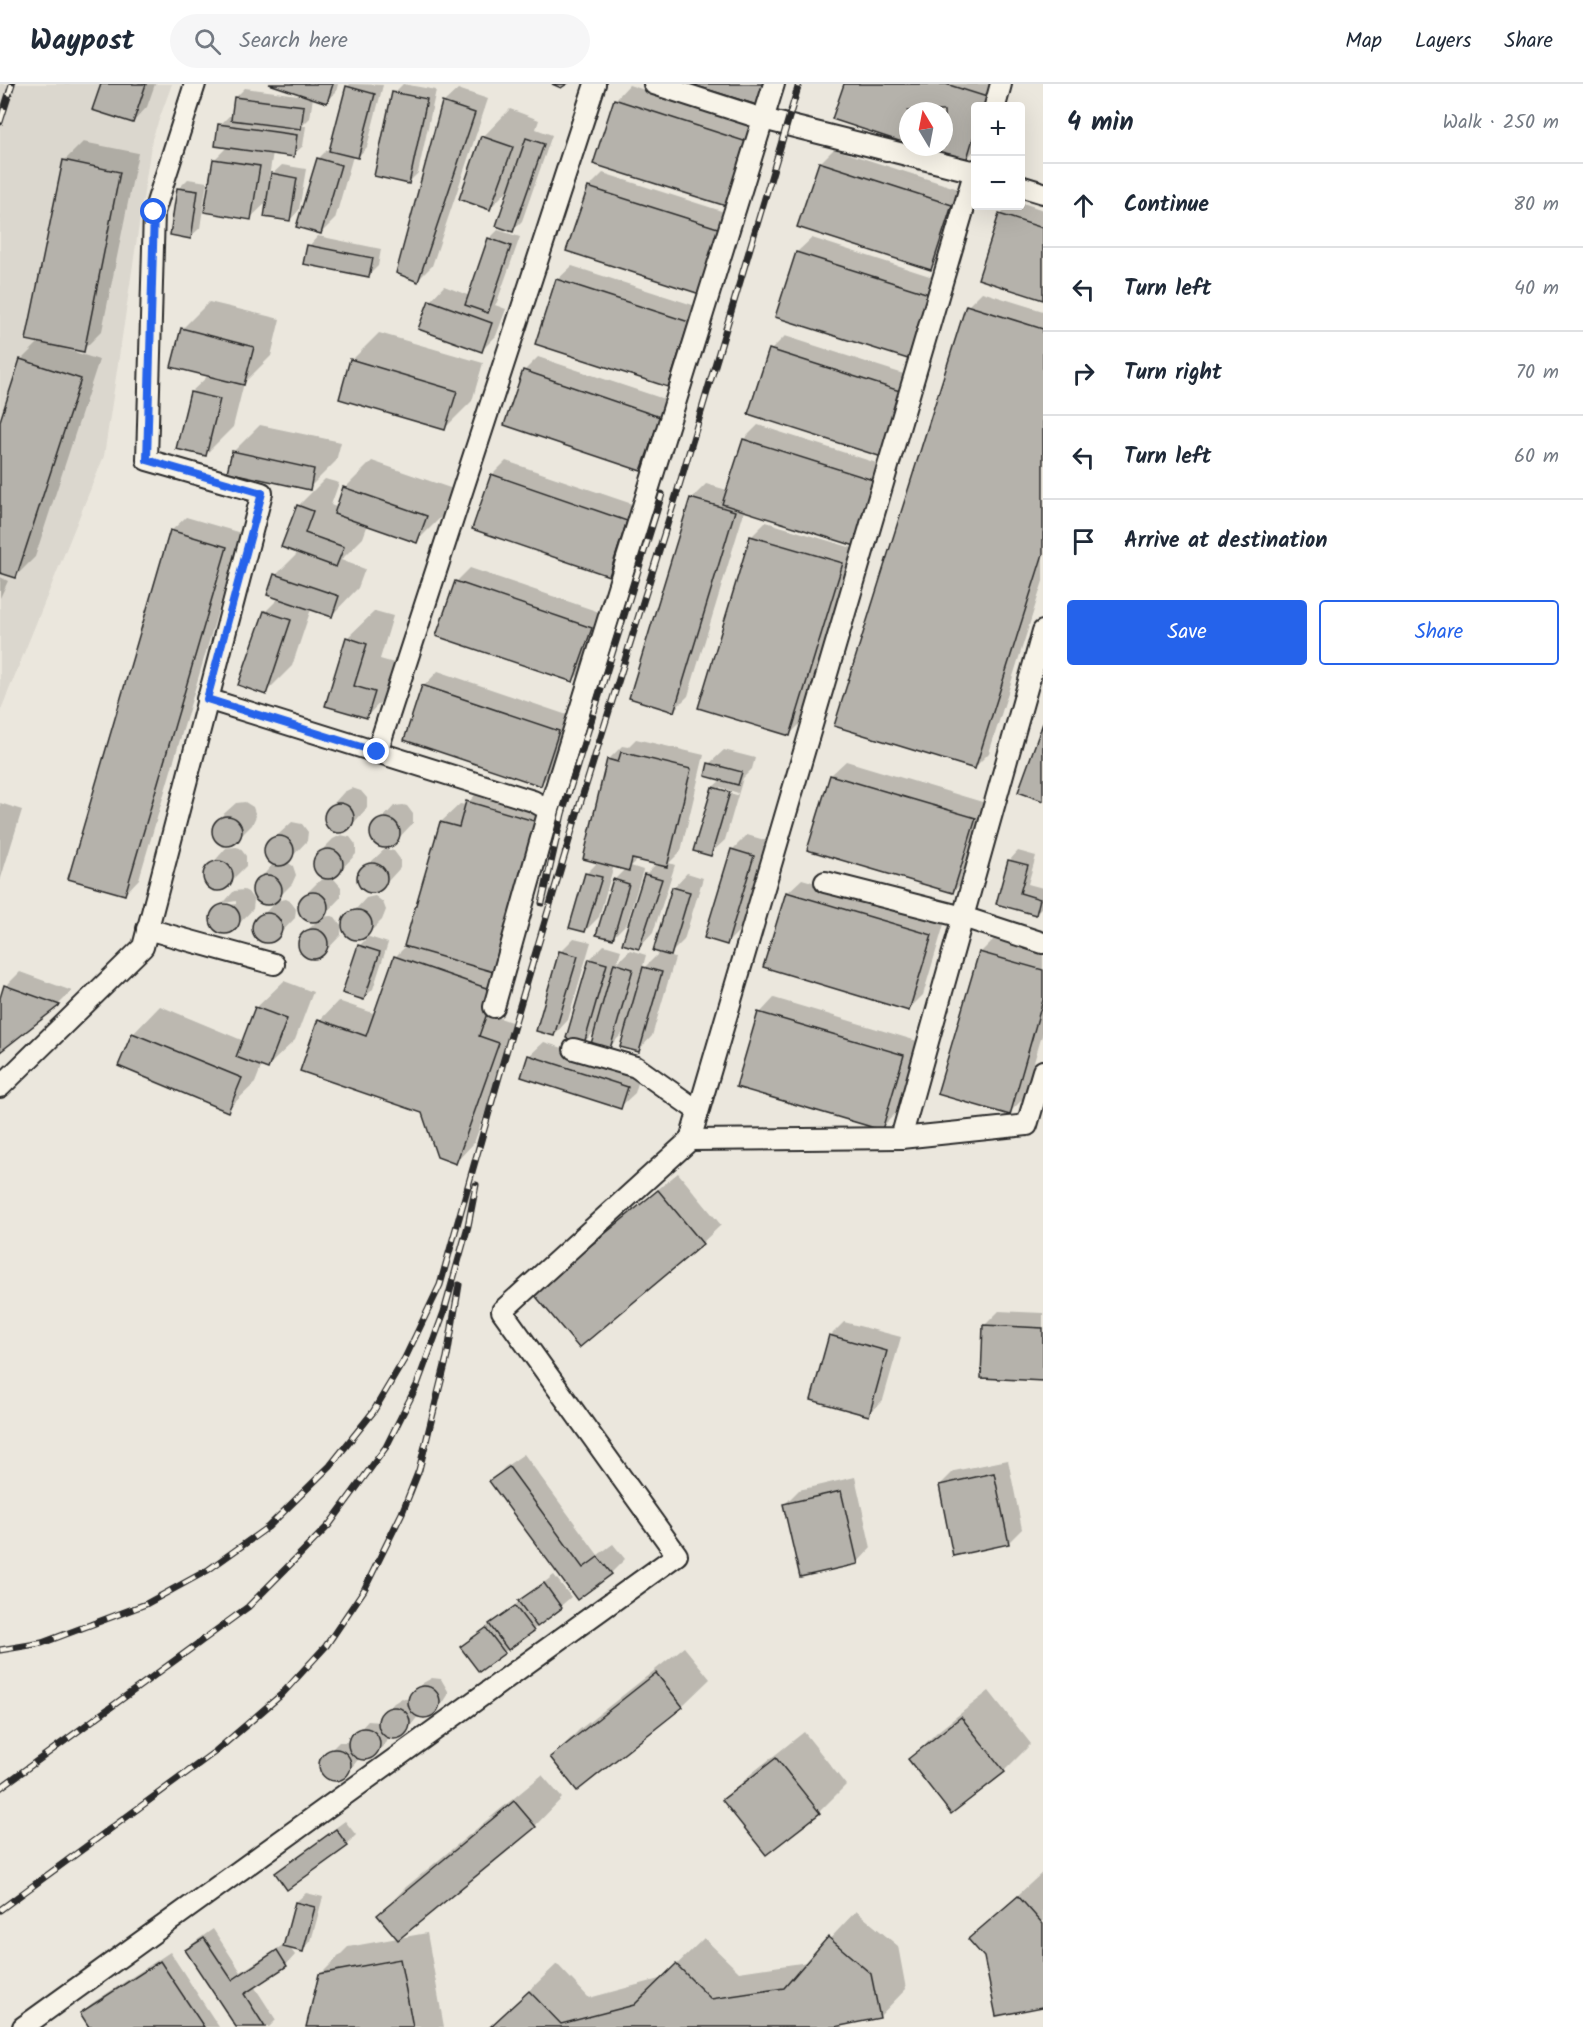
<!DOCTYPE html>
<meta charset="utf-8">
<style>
:root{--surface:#fff;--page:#f6f6f7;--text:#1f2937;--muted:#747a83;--line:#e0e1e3;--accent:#2563eb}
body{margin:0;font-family:Kalam,sans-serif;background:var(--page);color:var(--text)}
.controls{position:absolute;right:18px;top:18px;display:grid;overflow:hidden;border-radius:6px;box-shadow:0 6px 24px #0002}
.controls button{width:54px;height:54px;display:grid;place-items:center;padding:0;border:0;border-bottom:2px solid var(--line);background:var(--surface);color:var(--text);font:30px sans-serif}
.compass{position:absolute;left:899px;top:18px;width:54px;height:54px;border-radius:50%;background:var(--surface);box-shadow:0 6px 24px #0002;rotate:350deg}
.stop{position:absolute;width:18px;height:18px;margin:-14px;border:4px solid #2563eb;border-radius:50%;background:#fff}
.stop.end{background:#2563eb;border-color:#fff;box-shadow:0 2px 6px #0008}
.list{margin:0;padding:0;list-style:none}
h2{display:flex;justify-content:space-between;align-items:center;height:78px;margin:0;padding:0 24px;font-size:26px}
h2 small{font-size:20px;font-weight:400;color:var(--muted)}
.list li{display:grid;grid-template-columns:39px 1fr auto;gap:18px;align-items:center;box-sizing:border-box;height:84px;padding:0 24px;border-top:2px solid var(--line)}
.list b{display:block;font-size:22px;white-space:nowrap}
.list em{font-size:20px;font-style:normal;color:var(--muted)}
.actions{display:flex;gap:12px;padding:18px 24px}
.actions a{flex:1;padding:14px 0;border:2px solid var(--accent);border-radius:6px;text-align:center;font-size:21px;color:var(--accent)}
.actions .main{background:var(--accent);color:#fff}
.icon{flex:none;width:33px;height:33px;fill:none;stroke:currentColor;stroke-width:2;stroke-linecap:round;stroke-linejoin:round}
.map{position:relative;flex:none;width:1043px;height:1943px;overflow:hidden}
header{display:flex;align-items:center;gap:36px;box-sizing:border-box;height:84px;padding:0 30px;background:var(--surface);border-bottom:2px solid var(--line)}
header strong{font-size:28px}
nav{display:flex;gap:33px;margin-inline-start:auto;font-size:21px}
.search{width:420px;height:54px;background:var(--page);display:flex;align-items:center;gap:15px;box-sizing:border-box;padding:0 21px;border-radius:33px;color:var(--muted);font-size:22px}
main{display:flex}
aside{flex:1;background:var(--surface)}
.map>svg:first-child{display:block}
</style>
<header>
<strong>Waypost</strong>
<div class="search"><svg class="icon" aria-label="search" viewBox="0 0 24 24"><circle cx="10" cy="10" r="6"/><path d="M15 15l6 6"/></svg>Search here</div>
<nav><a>Map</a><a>Layers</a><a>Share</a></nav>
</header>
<main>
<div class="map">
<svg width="1043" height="1943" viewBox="0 0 1043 1943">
<rect width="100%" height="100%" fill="#ebe7dd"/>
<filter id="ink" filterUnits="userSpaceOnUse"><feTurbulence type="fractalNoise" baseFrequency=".0167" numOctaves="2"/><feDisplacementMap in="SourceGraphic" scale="12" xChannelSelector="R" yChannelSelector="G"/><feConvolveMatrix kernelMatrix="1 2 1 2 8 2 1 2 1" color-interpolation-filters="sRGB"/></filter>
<g filter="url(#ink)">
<polygon fill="#dbd7ce" points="0,0 172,0 152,55 104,372 0,628"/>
<g fill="#0003" fill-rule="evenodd">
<polygon points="102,0 155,0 147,23 133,38"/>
<polygon points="274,0 338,0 336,8 326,17 313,13 310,34 302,42 306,42 303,62 293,71 273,68 269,93 282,81 306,85 299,126 290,136 268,117 250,134 215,75 228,62 220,41 229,32 233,32 236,13 245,4 305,12"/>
<polygon points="350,0 383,1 367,63 358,73 353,72 335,135 321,149 318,75 332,61 347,3"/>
<polygon points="403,0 436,6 418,89 409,98 394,9"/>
<polygon points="845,0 1000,0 992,22 975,22 975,66 965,76 923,63 944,63 944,27"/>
<polygon points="629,1 760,43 740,107 615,16"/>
<polygon points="458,5 488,15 432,182 418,196 443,19"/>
<polygon points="510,25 539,36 536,45 552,51 522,137 513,146 511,103 490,124 483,53"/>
<polygon points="83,58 138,69 102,247 83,266 60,261 59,263 99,276 35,473 16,492 0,487 0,342 21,276 40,257 64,77"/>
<polygon points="834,65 965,107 944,170 930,184 820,79"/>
<polygon points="603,89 734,131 714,194 589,103"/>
<polygon points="188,95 207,98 200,144 190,153 178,105"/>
<polygon points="1020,118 1043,126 1043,214 1000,131 1009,122 1020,122"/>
<polygon points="498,146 520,153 497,218 495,221 506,225 496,252 481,267 430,217 444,202 470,212 489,155"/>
<polygon points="318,152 381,165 378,182 368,192 309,162"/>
<polygon points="812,154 942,196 922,259 908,274 777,232 797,168"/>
<polygon points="572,182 702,224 682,287 668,301 557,196"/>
<polygon points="982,208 1043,227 1043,497 989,669 974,684 968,222"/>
<polygon points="209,218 280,235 271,272 244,299 233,343 206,370 191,308 209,291 182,245"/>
<polygon points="379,249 483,279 472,317 445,344 352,276"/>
<polygon points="785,252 916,294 881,371 771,266"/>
<polygon points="538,273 673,318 655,371 641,385 524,287"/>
<polygon points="260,341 341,358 336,377 309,404 233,368"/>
<polygon points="758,341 889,383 869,446 745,425 688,612 674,626 631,613 692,414 706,400 727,406 744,355"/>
<polygon points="372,377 453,405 444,430 417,457 368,440 363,454 341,476 365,485 358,504 331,532 311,525 292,582 265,609 265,528 279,514 276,491 299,468 298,422 325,395 339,399 331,421 338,424 345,404"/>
<polygon points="506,377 641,423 622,476 608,490 492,391"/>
<polygon points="186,433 241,449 139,795 125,810 171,447"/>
<polygon points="766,438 856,465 804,636 790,650 700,623 752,452"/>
<polygon points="470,484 605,530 587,582 572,597 456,498"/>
<polygon points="0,493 8,497 0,514"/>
<polygon points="375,527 393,532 380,575 401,581 393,605 366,633 327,621 347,554"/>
<polygon points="438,587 573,633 555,686 540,700 424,602"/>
<polygon points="636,655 704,671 681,767 669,779 675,781 653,849 639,864 624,859 646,790 657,779 639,775 631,782 643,786 627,839 612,854 614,796 626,784 614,781 599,833 585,847 570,843 587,789 598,778 608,676 622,662 628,663"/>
<path d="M724 666 755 674 752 685 743 694 725 756 710 770 713 703 722 695 709 680ZM720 703 738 709 737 711 720 707Z"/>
<polygon points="846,677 989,720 967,793 953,808 831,691"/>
<polygon points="486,699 559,720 513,888 497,933 517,940 474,1059 456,1078 423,1028 320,936 338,917 376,930 396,872 407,861 441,738 460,720 466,721"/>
<polygon points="352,704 361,707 367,714 367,724 350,743 341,748 333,746 326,740 327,727 344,708"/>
<polygon points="245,718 253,723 256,732 252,741 237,756 229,761 220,759 214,753 213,744 217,736 236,719"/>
<polygon points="0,719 22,726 0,797"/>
<polygon points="403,721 407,722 413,730 413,739 391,762 378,762 372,756 371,747 394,722"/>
<polygon points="292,738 302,740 308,748 307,757 287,778 293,782 296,791 292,800 276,816 269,819 260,818 254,812 253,803 273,780 267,773 267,761"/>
<polygon points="341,751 350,753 356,761 356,770 332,795 335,796 341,803 341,813 322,833 331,832 335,833 341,841 341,851 323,870 315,874 306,873 299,862 300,854 319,835 306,835 299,824 300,816 318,798 325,794 318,790 314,778 318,770 333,755"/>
<polygon points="747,751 768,757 741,845 727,859 706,853 733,765"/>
<polygon points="236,763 240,764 246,772 246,782 224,804 215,805 207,801 204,789 226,764"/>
<polygon points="385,765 394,767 400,775 400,784 379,807 365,806 359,800 360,788"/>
<polygon points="1018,767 1036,772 1028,800 1043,804 1043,822 1035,830 998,819 1009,777"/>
<polygon points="687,789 703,794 684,856 668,872 675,874 652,952 638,967 626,946 609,963 597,945 584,958 590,875 604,861 621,866 617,879 630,866 646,871 642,886 661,867 673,804"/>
<polygon points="802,795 945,837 923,911 909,925 787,809"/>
<path d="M244 806 248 808 254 816 253 825 232 847 223 849 215 845 211 833 234 807ZM236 817V820L224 822V819Z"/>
<polygon points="375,812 383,818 386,826 382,836 366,852 388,859 373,905 363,915 359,862 368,853 354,855 347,851 343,839 366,814"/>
<polygon points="286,815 290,817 296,825 295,834 274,856 261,856 255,850 253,842 276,817"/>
<polygon points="574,854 591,858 568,936 554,951 560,868"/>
<polygon points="994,855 1043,869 1043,948 1023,1015 1009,1029 980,869"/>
<polygon points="20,888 72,907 59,920 0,966 0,918 6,902"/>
<polygon points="284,897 313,908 295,956 267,983 262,981 255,999 227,1026 133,950 160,922 244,957 256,924"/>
<polygon points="774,914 917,957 895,1030 881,1044 760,929"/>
<polygon points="544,958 641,989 635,1009 620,1023 529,972"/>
<polygon points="678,1089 721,1141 702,1159 554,1190"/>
<polygon points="999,1227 1043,1229 1043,1296 985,1241"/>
<polygon points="844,1238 901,1253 883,1316 869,1330 830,1252"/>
<polygon points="524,1370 598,1471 613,1460 625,1475 611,1489 577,1514 491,1398 505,1383"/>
<polygon points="1008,1376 1022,1445 1008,1459 940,1401 954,1387"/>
<polygon points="855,1393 871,1464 857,1479 785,1420 799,1406"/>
<polygon points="554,1491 571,1513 533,1546 504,1568 462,1563 472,1554"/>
<polygon points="684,1563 710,1595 682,1622 577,1705 552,1673 579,1646"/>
<polygon points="432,1594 441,1595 448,1607 448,1611 443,1619 433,1629 424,1633 419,1631 404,1650 394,1653 388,1651 387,1658 374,1671 365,1675 360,1673 345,1692 336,1695 327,1692 322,1685 322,1675 339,1658 351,1658 351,1655 368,1637 381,1638 384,1629 394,1619 402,1614 410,1616 413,1608 423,1599"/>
<polygon points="989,1607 1031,1660 1004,1687 910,1675 937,1648"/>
<polygon points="804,1648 846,1701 819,1728 724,1716 752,1689"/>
<polygon points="542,1691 562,1714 535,1742 399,1854 427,1849 444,1943 308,1943 320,1891 348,1863 398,1854 379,1831 406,1803"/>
<polygon points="345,1737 356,1751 347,1760 277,1789 286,1780"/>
<polygon points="1043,1788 1043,1921 985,1872 970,1855"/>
<polygon points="306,1809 323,1813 311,1857 302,1867 290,1864 295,1871 286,1881 254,1902 276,1936 269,1943 238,1943 187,1866 196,1857 213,1845 241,1888 286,1859 296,1818"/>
<polygon points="856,1827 898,1862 906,1905 879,1933 827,1943 491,1943 557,1880 589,1914 663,1894 704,1854 739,1888 808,1878"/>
<polygon points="170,1868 219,1943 91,1943 82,1929 91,1920"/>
</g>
<g fill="#b5b2ab" stroke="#2b2b2b" stroke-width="1.5">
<polygon points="101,0 146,0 133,39 92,26"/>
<polygon points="269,0 333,0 327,19"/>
<polygon points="567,0 561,4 552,0"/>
<polygon points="690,0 764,0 757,21"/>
<polygon points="844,0 946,0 987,13 984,22 975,22 975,48 966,78 918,63 944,63 944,27 908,27 908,60 832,35"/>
<polygon points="346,2 375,10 358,74 329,67"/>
<polygon points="392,8 427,15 409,100 374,92"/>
<polygon points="234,13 304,22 301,45 231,36"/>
<polygon points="614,15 747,58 726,122 593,80"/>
<polygon points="442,18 475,29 418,198 396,189"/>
<polygon points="218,40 297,51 294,73 215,62"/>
<polygon points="481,52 513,63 490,126 459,115"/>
<polygon points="526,54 544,60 513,148 496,142"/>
<polygon points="317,74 341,81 321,150 296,143"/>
<polygon points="213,75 260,82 251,136 204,128"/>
<polygon points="63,76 120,88 84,268 26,256"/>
<polygon points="819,78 952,121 931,186 797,143"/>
<polygon points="271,89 297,94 290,137 264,133"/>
<polygon points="588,103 721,145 700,210 566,167"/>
<polygon points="177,104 198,107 191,155 170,151"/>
<polygon points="999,130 1043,144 1043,216 978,195"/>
<polygon points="488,154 511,162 488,229 465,221"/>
<polygon points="307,161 373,174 369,193 303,180"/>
<polygon points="796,168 929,210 908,275 775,233"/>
<polygon points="556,195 689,238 668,303 535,260"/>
<polygon points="429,216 492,239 482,268 418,245"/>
<polygon points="966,221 1043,245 1043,470 975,685 834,642"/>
<polygon points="181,244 254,263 244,301 171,283"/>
<polygon points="769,265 903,308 882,373 748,330"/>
<polygon points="20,275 81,295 16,494 0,489 0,337"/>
<polygon points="350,275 457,307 445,346 339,315"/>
<polygon points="523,286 660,333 641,387 504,341"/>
<polygon points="190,308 220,315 206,372 176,365"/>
<polygon points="743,355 876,397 855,462 722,420"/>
<polygon points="232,367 314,385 310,406 227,388"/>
<polygon points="491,390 627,437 609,492 472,445"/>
<polygon points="343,403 427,432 417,459 334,430"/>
<polygon points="690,414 735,427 674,628 629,614"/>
<polygon points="297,421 313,427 305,449 344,463 336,483 281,463"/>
<polygon points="170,446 227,463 125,811 68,795"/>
<polygon points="750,452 843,479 790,652 698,624"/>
<polygon points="274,490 339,512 332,533 267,511"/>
<polygon points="455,497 592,544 573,598 436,552"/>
<polygon points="264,527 291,536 266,611 238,601"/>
<polygon points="346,553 367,560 354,602 375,608 367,634 325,622"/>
<polygon points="422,601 559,647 541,702 404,656"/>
<polygon points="1043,639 1043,717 1018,708"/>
<polygon points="621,668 691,685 667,783 632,775 629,787 583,775 607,675 618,678"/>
<polygon points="708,679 742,688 738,701 705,692"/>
<polygon points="830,691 976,734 953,809 807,766"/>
<polygon points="712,703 730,708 711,772 693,767"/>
<polygon points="466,717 541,739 497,889 404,862 440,738 459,743"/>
<circle cx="339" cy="734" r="15"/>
<circle cx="227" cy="747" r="15"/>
<circle cx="385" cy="749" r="15"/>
<circle cx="279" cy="767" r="15"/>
<circle cx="328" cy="780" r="15"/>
<polygon points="731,765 754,772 727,861 704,854"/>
<polygon points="1008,776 1028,781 1020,809 1040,815 1036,831 996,820"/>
<circle cx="218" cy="792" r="15"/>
<circle cx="372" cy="794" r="15"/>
<polygon points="585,789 602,793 585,848 569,844"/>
<polygon points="644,790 662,795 639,865 622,860"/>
<circle cx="267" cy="806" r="15"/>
<polygon points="613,795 629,800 613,855 596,851"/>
<polygon points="672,803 690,808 671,872 653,867"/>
<circle cx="313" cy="823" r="15"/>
<polygon points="786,808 932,851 909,927 763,883"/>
<circle cx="225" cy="835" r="15"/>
<circle cx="357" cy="841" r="15"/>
<circle cx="267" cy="844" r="15"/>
<circle cx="313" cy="860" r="15"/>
<polygon points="358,861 380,868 364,916 342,909"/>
<polygon points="559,867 578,872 554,952 536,947"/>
<polygon points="979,868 1043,886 1043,916 1010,1031 937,1010"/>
<polygon points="394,872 495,907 479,952 499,959 456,1080 437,1073 422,1029 300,987 318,935 366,952"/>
<polygon points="589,875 607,880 584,960 566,954"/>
<polygon points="614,879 633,885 610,965 591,960"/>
<polygon points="643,883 662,888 639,968 620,963"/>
<polygon points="4,901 60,921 0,968 0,914"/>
<polygon points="255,923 287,935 268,985 236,973"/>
<polygon points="758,928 904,971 882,1046 736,1003"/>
<polygon points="132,949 242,994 228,1028 118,982"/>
<polygon points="528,971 628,1003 621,1025 521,993"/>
<polygon points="658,1106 703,1160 579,1264 533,1209"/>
<polygon points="983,1241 1043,1244 1043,1297 981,1294"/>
<polygon points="829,1251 887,1267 869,1332 811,1316"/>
<polygon points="509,1383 583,1484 598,1473 612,1490 577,1516 489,1397"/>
<polygon points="994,1389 1009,1460 953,1472 939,1401"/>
<polygon points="841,1407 858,1480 800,1493 783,1420"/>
<polygon points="544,1499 562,1524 537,1543 518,1517"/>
<polygon points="515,1522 534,1547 508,1566 489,1540"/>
<polygon points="486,1544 505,1569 479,1588 460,1563"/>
<polygon points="656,1589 683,1623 577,1707 550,1673"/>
<circle cx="424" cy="1618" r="16"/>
<circle cx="394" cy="1639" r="16"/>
<polygon points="961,1633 1005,1688 951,1730 908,1675"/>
<circle cx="364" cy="1660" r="16"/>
<circle cx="335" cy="1681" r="16"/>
<polygon points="776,1674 820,1729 766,1771 722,1716"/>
<polygon points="514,1717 536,1743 398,1856 377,1831"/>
<polygon points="336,1745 348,1762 287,1806 275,1789"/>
<polygon points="1018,1812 1043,1840 1043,1923 996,1932 984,1873 968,1855"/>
<polygon points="295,1818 315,1823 303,1868 283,1863"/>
<polygon points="828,1853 871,1890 880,1934 835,1943 490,1943 529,1907 561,1940 634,1921 676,1880 711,1915 784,1904"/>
<polygon points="204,1854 232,1896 277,1866 287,1882 244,1910 265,1943 236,1943 185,1866"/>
<polygon points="400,1875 413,1943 306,1943 319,1890"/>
<polygon points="160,1877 204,1943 89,1943 80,1929"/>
</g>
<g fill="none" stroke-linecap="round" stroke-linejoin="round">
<g stroke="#2b2b2b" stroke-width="24">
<g id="minor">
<polyline points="654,0 763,35 975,88"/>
<polyline points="995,22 1001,0"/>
<polyline points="1020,102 1043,109"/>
<polyline points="207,615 533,717 549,726 494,923"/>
<polyline points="377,668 595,0"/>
<polyline points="549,726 774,0"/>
<polyline points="825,798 963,833 1043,859"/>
<polyline points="147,845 274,880"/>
<polyline points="574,965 636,983 698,1027"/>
<polyline points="0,1003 143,863 262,409 147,376 154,128 195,0"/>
<polyline points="901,1054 1027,1041 1043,987"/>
<polyline points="690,1056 901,1054 1043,547"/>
<polyline points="23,1943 677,1471 502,1227 690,1056 975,86"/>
</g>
</g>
<use href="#minor" stroke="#f7f3e8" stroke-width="20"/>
<g stroke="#2b2b2b" stroke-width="7">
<g id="rail">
<polyline points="0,38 12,0"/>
<polyline points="542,819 562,730 662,410"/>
<polyline points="0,1566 42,1559 146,1520 208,1486 268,1443 330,1382 373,1328 405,1274 440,1201 502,982 576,733 676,412 799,0"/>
<polyline points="0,1704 248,1523 329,1441 386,1363 417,1301 444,1228 468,1142 476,1101"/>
<polyline points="0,1826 216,1667 281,1611 326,1562 364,1506 402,1429 419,1386 447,1273 459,1201"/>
</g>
</g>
<use href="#rail" stroke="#f7f3e8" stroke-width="4.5" stroke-dasharray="14" stroke-linecap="butt"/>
</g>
</g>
<g fill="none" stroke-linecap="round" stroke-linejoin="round" filter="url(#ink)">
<polyline stroke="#2563eb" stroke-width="8" points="154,128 147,376 262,409 207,615 377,668"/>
</g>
</svg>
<div class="controls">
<button>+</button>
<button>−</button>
</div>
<svg class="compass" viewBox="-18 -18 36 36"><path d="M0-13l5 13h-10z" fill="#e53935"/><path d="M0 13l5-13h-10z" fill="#747a83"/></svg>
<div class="stop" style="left:154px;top:128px"></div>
<div class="stop end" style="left:377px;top:668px"></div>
</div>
<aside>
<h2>4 min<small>Walk · 250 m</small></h2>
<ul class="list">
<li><svg class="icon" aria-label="ahead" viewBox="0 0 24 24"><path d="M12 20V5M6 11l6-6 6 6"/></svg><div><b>Continue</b></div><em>80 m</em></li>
<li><svg class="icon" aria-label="left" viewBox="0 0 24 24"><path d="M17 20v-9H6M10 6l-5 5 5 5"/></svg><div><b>Turn left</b></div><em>40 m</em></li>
<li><svg class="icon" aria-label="right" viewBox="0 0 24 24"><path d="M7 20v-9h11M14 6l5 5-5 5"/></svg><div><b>Turn right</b></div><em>70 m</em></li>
<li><svg class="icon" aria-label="left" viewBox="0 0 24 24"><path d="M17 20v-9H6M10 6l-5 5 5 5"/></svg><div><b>Turn left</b></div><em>60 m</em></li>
<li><svg class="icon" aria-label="arrive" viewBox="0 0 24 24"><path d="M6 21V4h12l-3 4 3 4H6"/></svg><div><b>Arrive at destination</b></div></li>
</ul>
<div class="actions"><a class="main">Save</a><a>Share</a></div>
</aside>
</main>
